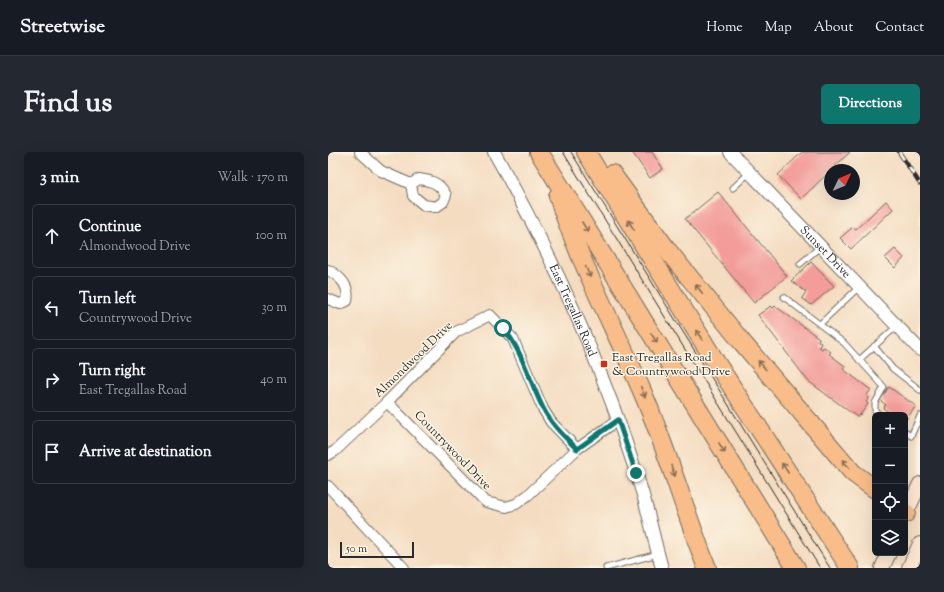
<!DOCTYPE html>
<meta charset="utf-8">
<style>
:root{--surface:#171b24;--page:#242831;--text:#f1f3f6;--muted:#9ea1a6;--line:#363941;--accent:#0f766e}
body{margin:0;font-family:"Sorts Mill Goudy",serif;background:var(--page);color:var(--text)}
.controls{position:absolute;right:12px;bottom:12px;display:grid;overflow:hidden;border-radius:6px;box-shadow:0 4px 16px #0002}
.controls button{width:36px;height:36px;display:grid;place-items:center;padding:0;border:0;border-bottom:1px solid var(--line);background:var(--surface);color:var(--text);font:20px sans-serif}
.compass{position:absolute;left:496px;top:12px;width:36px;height:36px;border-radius:50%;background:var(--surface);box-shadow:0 4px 16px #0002;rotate:46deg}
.scale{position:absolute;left:12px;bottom:10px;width:74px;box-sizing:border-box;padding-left:4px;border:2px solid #2b2b2b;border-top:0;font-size:11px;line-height:14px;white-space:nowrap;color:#2b2b2b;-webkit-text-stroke:3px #fcf5e5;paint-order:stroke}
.stop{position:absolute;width:12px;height:12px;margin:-9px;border:3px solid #0f766e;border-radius:50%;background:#fff}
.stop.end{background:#0f766e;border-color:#fff;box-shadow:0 1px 4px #0008}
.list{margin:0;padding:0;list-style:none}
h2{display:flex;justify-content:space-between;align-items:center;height:52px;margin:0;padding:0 16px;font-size:17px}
h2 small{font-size:13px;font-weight:400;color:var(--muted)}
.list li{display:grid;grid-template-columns:26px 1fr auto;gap:12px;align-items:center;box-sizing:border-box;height:64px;margin:0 8px 8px;padding:0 8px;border:1px solid var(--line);border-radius:6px}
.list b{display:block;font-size:15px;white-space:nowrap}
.list p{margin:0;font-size:13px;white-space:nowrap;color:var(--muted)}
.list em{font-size:13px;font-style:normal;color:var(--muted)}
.icon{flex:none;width:22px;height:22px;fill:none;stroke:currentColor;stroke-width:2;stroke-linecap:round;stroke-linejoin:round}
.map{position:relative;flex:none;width:592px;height:416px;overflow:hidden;border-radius:6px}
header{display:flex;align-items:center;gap:24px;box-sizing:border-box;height:56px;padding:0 20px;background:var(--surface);border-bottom:1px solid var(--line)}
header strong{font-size:19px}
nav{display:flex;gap:22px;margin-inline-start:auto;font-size:14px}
.intro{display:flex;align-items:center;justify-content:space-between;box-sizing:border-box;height:96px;padding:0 24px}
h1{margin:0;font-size:28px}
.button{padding:10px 18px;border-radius:6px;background:var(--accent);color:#fff;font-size:14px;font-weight:700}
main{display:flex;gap:24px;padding:0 24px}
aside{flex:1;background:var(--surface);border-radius:6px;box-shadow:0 4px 16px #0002}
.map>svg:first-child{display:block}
</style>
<header>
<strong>Streetwise</strong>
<nav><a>Home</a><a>Map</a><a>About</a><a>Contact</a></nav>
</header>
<div class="intro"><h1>Find us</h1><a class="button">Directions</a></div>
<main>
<aside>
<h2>3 min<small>Walk · 170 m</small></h2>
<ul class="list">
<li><svg class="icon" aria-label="ahead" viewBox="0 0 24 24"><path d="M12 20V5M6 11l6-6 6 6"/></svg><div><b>Continue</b><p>Almondwood Drive</p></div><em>100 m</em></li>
<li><svg class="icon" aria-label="left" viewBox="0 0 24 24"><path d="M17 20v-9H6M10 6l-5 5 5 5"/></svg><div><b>Turn left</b><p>Countrywood Drive</p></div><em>30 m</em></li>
<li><svg class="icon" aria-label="right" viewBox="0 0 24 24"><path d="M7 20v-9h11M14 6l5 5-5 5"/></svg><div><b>Turn right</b><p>East Tregallas Road</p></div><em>40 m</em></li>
<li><svg class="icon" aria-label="arrive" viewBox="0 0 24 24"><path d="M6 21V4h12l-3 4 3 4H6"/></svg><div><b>Arrive at destination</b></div></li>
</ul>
</aside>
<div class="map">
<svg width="592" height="416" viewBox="0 0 592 416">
<rect width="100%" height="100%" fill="#fcf5e5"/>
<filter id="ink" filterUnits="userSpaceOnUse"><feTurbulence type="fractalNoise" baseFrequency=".025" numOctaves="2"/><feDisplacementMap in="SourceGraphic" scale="8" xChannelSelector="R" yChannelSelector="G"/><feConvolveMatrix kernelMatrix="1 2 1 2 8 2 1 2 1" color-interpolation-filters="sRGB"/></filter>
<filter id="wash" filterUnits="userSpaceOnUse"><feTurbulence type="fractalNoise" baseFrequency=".012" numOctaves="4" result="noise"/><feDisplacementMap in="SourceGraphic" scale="16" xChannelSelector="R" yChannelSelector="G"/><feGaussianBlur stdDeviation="0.9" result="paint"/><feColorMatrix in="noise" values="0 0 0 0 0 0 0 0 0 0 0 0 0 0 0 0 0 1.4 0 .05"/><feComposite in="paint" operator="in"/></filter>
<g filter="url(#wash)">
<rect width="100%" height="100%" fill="#f4dcc0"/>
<g id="blocks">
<g fill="#f39c9a">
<polygon points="304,0 324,0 335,17 322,26"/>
<polygon points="474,0 522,0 473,47 450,23"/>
<polygon points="390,40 459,124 426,151 357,67"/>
<polygon points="558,49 565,57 523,97 512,86 525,75 528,77"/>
<polygon points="567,97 576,106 567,116 557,106"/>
<polygon points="483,110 506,134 483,153 474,146 478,140 463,129"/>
<polygon points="443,154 445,156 447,154 491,186 490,189 493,191 491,195 494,197 496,195 503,200 501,202 517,214 515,217 543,238 538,244 541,246 538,250 540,252 532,263 531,262 529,265 480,229 430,163"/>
<polygon points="561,235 588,254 577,269 577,263 565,263 555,256 558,253 552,248"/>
</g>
</g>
</g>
<g filter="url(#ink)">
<use href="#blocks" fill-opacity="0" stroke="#71695f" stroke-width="1"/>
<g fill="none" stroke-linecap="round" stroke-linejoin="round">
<g stroke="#71695f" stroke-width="7">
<g id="service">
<polyline points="405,36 421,21"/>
<polyline points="472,112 492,95"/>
<polyline points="456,145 516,191 556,235 547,251 547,259 552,263"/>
<polyline points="492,172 531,135"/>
<polyline points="546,194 565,217 592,238"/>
<polyline points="531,208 569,174"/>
<polyline points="577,280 583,284 592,264"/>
<polyline points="278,416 330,402"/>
</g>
</g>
<g stroke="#71695f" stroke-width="12">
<g id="minor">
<polyline points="32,0 53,19 83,32"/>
<path d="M91 27C105 29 111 31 118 43L115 50 108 55 96 53 85 44 83 32Z"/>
<path d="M0 118C13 125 22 134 19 149L12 152 0 147"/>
<polyline points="59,250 158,350 178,355 188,352 200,343 249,297 290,268"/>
<polyline points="0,303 7,299 59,250 128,180 162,163 185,187 215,257 223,270 249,297"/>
<polyline points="0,334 76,416"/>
</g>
</g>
<g stroke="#71695f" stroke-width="14">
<g id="tertiary">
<path id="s1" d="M166 0C227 108 279 224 315 343 322 367 327 392 334 416"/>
<path id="s2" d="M402 0 592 198"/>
</g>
</g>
<g stroke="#71695f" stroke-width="16">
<g id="secondary">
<polyline points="577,363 592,332"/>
<polyline points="554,416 561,401"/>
<polyline points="581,416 592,392"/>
</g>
</g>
<g stroke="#71695f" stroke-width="20">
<g id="motorway">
<polyline points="211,0 468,416"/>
<polyline points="258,0 389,212 522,416"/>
<polyline points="284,22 340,99 413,189 525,321 547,337"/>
<path d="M230 44C252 112 286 174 314 239 339 297 356 357 379 416"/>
<polyline points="577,361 578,361"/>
</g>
</g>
<use href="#service" stroke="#fff" stroke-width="5"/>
<use href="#minor" stroke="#fff" stroke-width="10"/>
<use href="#tertiary" stroke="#fff" stroke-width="12"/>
<use href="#secondary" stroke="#fce5d0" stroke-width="14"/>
<use href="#motorway" stroke="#f8bd89" stroke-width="18"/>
<g stroke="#2b2b2b" stroke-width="1">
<polyline points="235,0 492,416"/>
<polyline points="243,0 502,416"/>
</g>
<g stroke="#2b2b2b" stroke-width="4.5">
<polyline id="rail" points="571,0 592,32"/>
</g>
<use href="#rail" stroke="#fcf5e5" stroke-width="3" stroke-dasharray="9" stroke-linecap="butt"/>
</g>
<defs><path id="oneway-shaft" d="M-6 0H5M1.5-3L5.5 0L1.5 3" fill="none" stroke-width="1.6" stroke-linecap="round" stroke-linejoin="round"/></defs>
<g stroke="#876d55">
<use href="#oneway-shaft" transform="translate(303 73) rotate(-122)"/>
<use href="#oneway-shaft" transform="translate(257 75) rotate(58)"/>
<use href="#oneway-shaft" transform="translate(260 120) rotate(66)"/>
<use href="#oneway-shaft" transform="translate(371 137) rotate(-129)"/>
<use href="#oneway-shaft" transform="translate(371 183) rotate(-122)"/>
<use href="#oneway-shaft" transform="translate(326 186) rotate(58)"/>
<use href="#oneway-shaft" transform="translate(434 213) rotate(-130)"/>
<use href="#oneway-shaft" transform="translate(315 240) rotate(67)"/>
<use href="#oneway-shaft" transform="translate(394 296) rotate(58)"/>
<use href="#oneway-shaft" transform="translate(518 312) rotate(-130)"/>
<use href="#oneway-shaft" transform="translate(457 316) rotate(-123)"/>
<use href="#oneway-shaft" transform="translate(345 319) rotate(71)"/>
</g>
</g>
<g fill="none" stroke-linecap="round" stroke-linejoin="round" filter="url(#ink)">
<path stroke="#0f766e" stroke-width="5" d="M175 176C194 198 202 230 215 256 223 272 236 284 249 297L290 268 308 321"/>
</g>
<rect fill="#c8321e" stroke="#fcf5e5" stroke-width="1.5" x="272" y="208" width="8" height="8" rx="2"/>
<g text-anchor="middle" stroke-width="3" stroke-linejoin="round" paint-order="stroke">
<g font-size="12" fill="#2b2b2b" stroke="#fcf5e5">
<text dy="4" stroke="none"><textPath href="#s2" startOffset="138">Sunset Drive</textPath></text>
<text dy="4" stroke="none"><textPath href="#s1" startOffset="177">East Tregallas Road</textPath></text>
<text transform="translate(85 207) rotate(-44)" y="4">Almondwood Drive</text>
<text transform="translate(125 298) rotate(46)" y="4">Countrywood Drive</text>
</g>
<g font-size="12" fill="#2b2b2b" stroke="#fcf5e5" text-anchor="start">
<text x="284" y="209">East Tregallas Road<tspan x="284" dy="14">&amp; Countrywood Drive</tspan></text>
</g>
</g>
</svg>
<div class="controls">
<button>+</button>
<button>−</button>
<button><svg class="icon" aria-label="locate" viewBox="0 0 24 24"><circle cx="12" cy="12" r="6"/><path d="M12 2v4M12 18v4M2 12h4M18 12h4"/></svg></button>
<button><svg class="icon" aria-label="layers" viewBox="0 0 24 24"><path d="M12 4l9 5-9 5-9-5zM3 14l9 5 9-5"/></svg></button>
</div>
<svg class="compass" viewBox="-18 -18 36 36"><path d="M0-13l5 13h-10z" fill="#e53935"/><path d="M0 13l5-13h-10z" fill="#9ea1a6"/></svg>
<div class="scale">50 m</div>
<div class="stop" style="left:175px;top:176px"></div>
<div class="stop end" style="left:308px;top:321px"></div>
</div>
</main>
